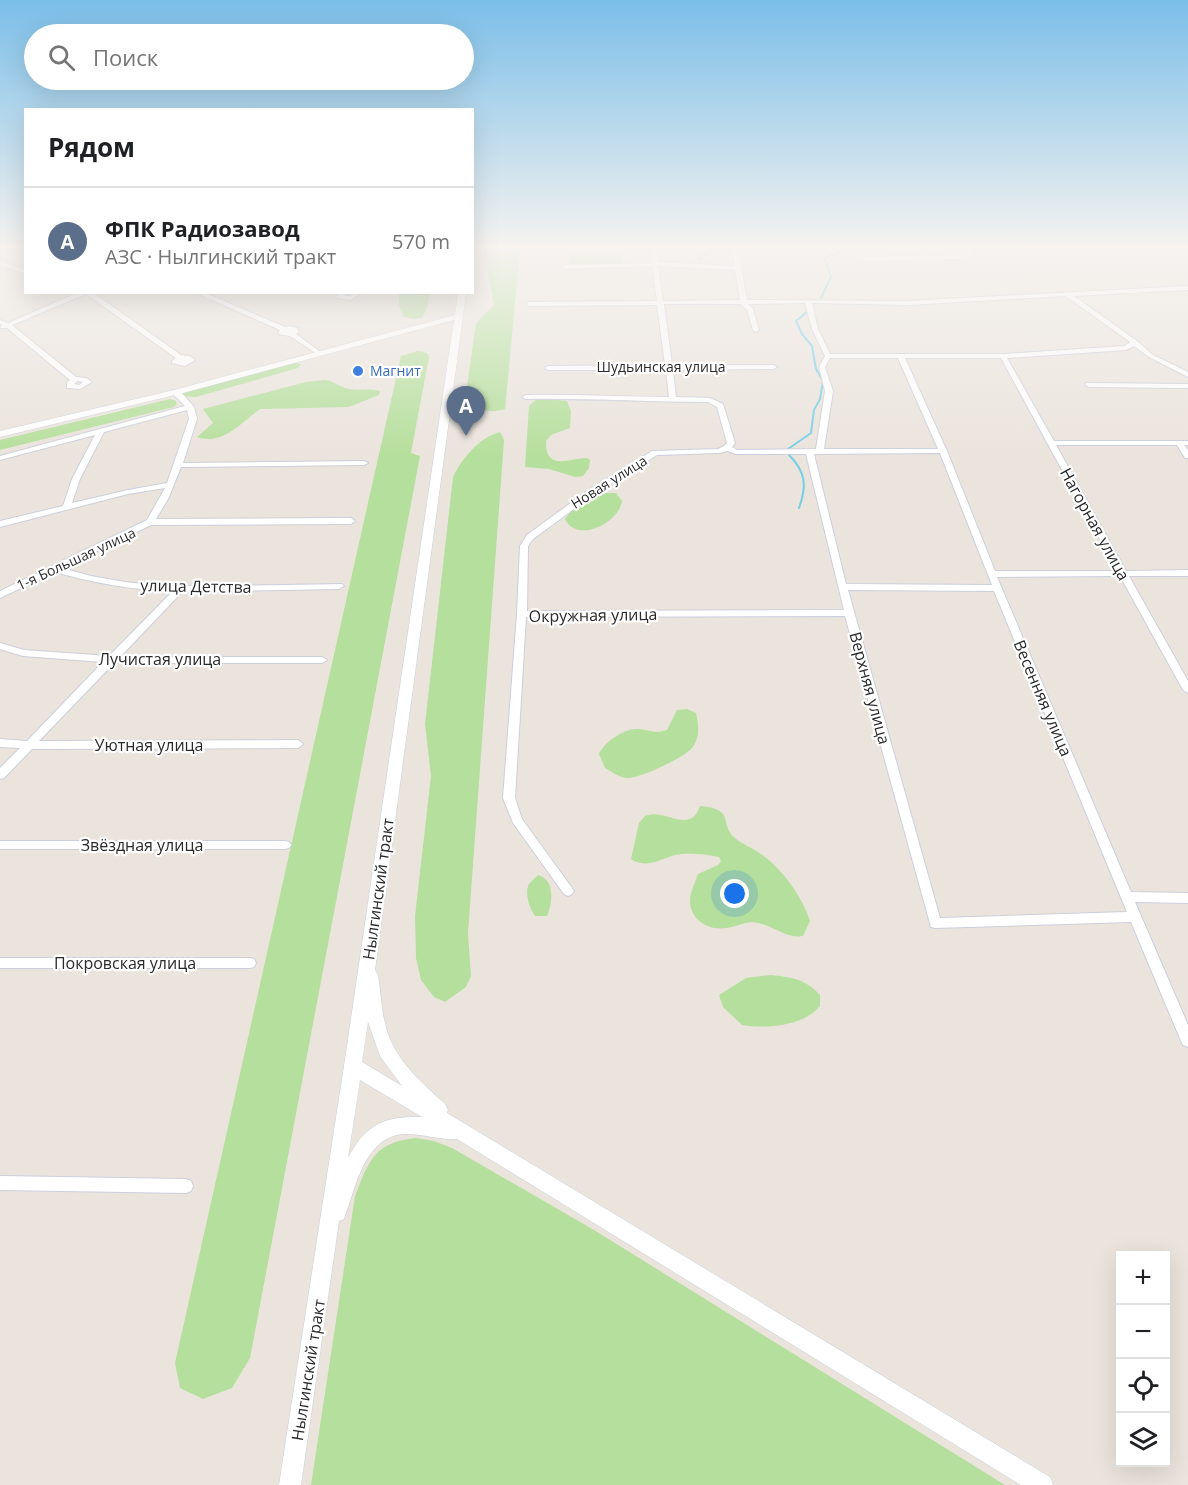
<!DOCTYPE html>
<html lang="ru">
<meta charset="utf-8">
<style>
:root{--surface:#fff;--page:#f6f6f6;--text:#202124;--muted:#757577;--line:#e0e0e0;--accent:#d93025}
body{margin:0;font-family:"Open Sans",sans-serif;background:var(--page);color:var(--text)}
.controls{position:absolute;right:18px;bottom:18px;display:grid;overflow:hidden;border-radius:0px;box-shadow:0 6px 24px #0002}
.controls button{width:54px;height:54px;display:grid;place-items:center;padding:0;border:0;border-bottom:2px solid var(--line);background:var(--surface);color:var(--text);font:30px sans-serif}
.you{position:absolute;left:735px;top:894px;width:21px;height:21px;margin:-15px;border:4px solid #fff;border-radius:50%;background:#1a73e8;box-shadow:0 0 0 9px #1a73e833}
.badge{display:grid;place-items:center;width:39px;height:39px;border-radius:50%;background:var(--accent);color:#fff;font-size:20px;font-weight:700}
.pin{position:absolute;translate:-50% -50px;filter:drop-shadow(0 2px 3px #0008)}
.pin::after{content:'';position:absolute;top:32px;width:21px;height:18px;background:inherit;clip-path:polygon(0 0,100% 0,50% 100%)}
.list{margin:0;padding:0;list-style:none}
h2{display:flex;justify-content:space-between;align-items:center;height:78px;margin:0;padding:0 24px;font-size:26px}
h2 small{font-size:20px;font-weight:400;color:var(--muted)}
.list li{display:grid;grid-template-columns:39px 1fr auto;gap:18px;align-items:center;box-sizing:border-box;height:108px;padding:0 24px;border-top:2px solid var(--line)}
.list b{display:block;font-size:22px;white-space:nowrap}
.list p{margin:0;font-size:20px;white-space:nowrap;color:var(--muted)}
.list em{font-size:20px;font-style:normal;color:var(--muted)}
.icon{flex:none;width:33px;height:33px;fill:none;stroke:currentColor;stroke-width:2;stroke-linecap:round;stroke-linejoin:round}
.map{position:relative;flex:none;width:1188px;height:1485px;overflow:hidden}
.search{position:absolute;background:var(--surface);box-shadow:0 6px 24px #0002;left:24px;top:24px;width:450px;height:66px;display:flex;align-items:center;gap:15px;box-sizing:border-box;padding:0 21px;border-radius:33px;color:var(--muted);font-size:22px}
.panel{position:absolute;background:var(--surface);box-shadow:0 6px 24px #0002;left:24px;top:108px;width:450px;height:186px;border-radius:0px}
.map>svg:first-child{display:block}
</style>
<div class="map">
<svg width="1188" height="1485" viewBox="0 0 1188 1485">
<rect width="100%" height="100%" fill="#ebe4dd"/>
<g fill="#b5df9c">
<path d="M484 249H520L505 409C492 413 480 411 468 404L466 394 476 323 494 305Z"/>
<polygon points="570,254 621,254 622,265 570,266"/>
<polygon points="399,293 430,293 427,308 422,318 413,319 403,316 399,305"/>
<polygon points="418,351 427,353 429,357 411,453 420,456 250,1358 232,1388 203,1399 180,1388 175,1363 401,356"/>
<polygon points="295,363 301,364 298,368 196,397 183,396 185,392"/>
<path d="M324 380C334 381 340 387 349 389 359 391 369 388 380 391L379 395 349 407 260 409C241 422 223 446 197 437L213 423 203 409 306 382Z"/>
<path d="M544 398 567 401 571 411 570 428 551 435 546 441C545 472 570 458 587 458L590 460 589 468 583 476 575 477 549 469 525 467 529 406 537 399Z"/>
<polygon points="170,399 176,401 177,404 174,407 0,450 0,440"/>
<path d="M500 432 504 440 468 933 471 976 466 987 445 1002 434 997 421 980 416 958 415 916 431 776 425 724 453 477C462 459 479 437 500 432Z"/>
<path d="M604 493H616L622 501C619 523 577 544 565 519 575 505 588 499 604 493Z"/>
<path d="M687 709 696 713C699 725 700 740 691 749 681 759 639 779 626 778 619 777 612 772 605 768L599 754C604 742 625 728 638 729 650 730 656 734 667 730L677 710Z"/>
<path d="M700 806C736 809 719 823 734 837 741 844 753 848 761 854 782 868 803 898 810 921L803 936C786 939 774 926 758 923 746 920 738 927 726 928 709 931 690 920 690 901 690 892 695 883 698 874L718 865 721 861 719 857C706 854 693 853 681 854 663 856 648 871 631 859L639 823 645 816C665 807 690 836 700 806Z"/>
<path d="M538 875C555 879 553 903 547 916H535C530 910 525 895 528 886 529 883 535 878 538 875Z"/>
<path d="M771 975C790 977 806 979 820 995V1006C804 1026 767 1029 742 1025L723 1007 719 995 746 978Z"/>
<path d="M416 1138 434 1141 452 1148 594 1230 1005 1485H311L355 1196C369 1160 375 1142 416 1138Z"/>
</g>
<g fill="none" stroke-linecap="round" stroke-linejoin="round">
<g stroke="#75cee7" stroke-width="2">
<polyline points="699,259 712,249"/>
<polyline points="821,298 831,277 824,258 841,252 842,249"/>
<polyline points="788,449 811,433 814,410 820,399 823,381 816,369 812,346 802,334 796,321 808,311"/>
<path d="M789 455C806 472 807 486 799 508"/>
</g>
<g stroke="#cbcfdb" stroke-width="2">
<g id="street">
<path d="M650 249H656L658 262 735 266 732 249H738L747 300 908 301 1188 286V290L1074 296 1137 341 1153 355 1188 372V377L1149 357 1134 346 1126 350 1007 358 1054 441H1188V445H1184L1188 450V458H1185L1177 445H1056L1126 571 1188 570V576H1129L1188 681V693L1183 690 1120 576 997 577 1131 892 1188 893V903L1135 902 1188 1025V1047L1183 1045 1181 1041 1131 922 935 928 931 927 845 616 526 617 515 798 522 819 572 888 574 891 572 894 568 896 564 894 513 823 503 798 517 614 520 546 527 535 587 491 652 451 718 449 724 446 727 443 717 407 708 402C648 402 587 398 526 399L522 397 526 395C574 394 621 397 669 397L666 370H548L545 368 548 366 665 365 657 305 529 306 526 304 529 302 657 301 652 266 564 269 561 267 564 265 652 263ZM658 266 735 270 740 300 663 301ZM1066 296 1130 342 1124 346 1003 354H830L818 329 812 303 908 305ZM805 303 812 329 825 356 819 367 825 391 816 449 737 450 732 447 735 443 723 404 710 398 676 397 673 370 774 369 777 367 774 365H672L664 304H741L747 310 753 330 756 332 759 330 753 309 748 304ZM830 358H898L938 449H824L833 391 825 367ZM905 358H1001L1117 571H995L947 451ZM727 451 736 454H806L844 610 527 611 528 546 533 539 593 495 657 455 719 453ZM940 453 992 585 846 584 814 454ZM848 590 994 591 1127 912 940 918Z"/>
<polygon points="970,249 977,249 970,256 960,259 862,261 859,259 862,257 960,255 966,254"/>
<polygon points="0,261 26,270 26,274 0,265"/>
<path d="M79 292H92L181 355 190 356 195 360 185 366 172 363V361L176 358 86 294 12 325 76 377 86 378 92 382 80 389 67 388V382L70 380 7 328H1L0 327 2 325 0 324V320L8 323ZM78 381 83 382 79 385 74 384Z"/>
<polygon points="194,292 203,292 285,327 288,326 297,328 299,332 296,334 322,353 317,354 290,336 279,334 278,333 280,330"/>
<polygon points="340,292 347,292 344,296 350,296 351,295 349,292 356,292 358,295 351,300 337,298 336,297"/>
<polygon points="1086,383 1188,384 1188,388 1089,387 1085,385"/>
<path d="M173 390H179L194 407 197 419 183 463 364 461 368 463 364 465 181 467 168 499 156 519 351 518 355 521 351 524 151 525 62 568 91 576 125 582 160 586H232L342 584 344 586 339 589 182 592 120 657H322L327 660 322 663H114L39 741 298 740 303 744 298 748 32 749 4 778 0 779V768L20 748 0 747V739L27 741 103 662 23 656 0 649V643L24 650 109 656 173 591C132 590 94 583 55 572L0 598V591L147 520 165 488 128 494 0 527V521L63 506 72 479 95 435 0 460V456L185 406 173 394ZM187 410 189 419 167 483 128 490 72 503 80 479 104 432Z"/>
<polygon points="0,841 285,841 289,842 291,845 289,848 285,849 0,849"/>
<polygon points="0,958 250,958 254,959 256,963 254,967 250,968 0,968"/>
<polygon points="0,1176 186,1179 191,1181 193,1186 191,1191 186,1193 0,1190"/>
</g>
</g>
<g stroke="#cbcfdb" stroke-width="1">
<path id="secondary" d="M458 292H466L463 316 375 970 378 975C381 992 381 1010 386 1027 394 1059 421 1082 445 1104L448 1110 447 1113 1050 1477 1053 1485H1021L457 1139C440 1140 423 1134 406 1134 364 1135 356 1188 344 1219L339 1221 301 1485H279L344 1066 454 320 179 394 0 437V431L174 390 455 315ZM368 1022 380 1056 402 1086 362 1062ZM360 1080 422 1117C384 1116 366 1124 348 1158Z"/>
</g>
<use href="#street" fill="#fff" fill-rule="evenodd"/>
<use href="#secondary" fill="#fff" fill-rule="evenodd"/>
</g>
<linearGradient id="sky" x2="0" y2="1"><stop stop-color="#7abee8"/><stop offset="0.54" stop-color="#f6f3f0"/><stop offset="1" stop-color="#f6f3f0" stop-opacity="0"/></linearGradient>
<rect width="1188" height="457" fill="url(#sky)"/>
<circle fill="#3f7fe0" stroke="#fff" stroke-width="2" cx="358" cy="371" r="6"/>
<g text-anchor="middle" stroke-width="4.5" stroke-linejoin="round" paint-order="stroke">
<g font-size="14" fill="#2a2a2a" stroke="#fff">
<text x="661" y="372">Шудьинская улица</text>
<text transform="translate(609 482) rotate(-32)" y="5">Новая улица</text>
<text transform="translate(76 559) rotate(-25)" y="5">1-я Большая улица</text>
</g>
<g font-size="14" fill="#366cbe" stroke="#fff" text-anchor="start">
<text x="370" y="376">Магнит</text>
</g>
<g font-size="16" fill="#2a2a2a" stroke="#fff">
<text transform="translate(1095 524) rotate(61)" y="6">Нагорная улица</text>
<text transform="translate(196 586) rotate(1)" y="6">улица Детства</text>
<text transform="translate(593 615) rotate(-1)" y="6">Окружная улица</text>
<text x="160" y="665">Лучистая улица</text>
<text transform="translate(870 688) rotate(75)" y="6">Верхняя улица</text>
<text transform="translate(1043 698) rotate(67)" y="6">Весенняя улица</text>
<text x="149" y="751">Уютная улица</text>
<text x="142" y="851">Звёздная улица</text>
<text transform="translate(378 889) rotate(-82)" y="6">Нылгинский тракт</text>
<text x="125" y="969">Покровская улица</text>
<text transform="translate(308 1370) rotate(-81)" y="6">Нылгинский тракт</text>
</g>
</g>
</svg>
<div class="controls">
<button>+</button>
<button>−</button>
<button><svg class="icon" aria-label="locate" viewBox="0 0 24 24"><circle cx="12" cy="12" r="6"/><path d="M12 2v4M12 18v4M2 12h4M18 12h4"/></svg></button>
<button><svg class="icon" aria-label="layers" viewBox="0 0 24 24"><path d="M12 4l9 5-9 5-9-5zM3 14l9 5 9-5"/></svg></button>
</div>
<div class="you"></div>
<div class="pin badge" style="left:466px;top:436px;background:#5c6f8a">A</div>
<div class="search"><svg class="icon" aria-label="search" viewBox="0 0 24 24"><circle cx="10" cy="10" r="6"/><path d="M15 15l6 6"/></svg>Поиск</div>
<section class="panel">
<h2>Рядом<small></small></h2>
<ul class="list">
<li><span class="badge" style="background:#5c6f8a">A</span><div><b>ФПК Радиозавод</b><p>АЗС · Нылгинский тракт</p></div><em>570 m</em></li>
</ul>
</section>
</div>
